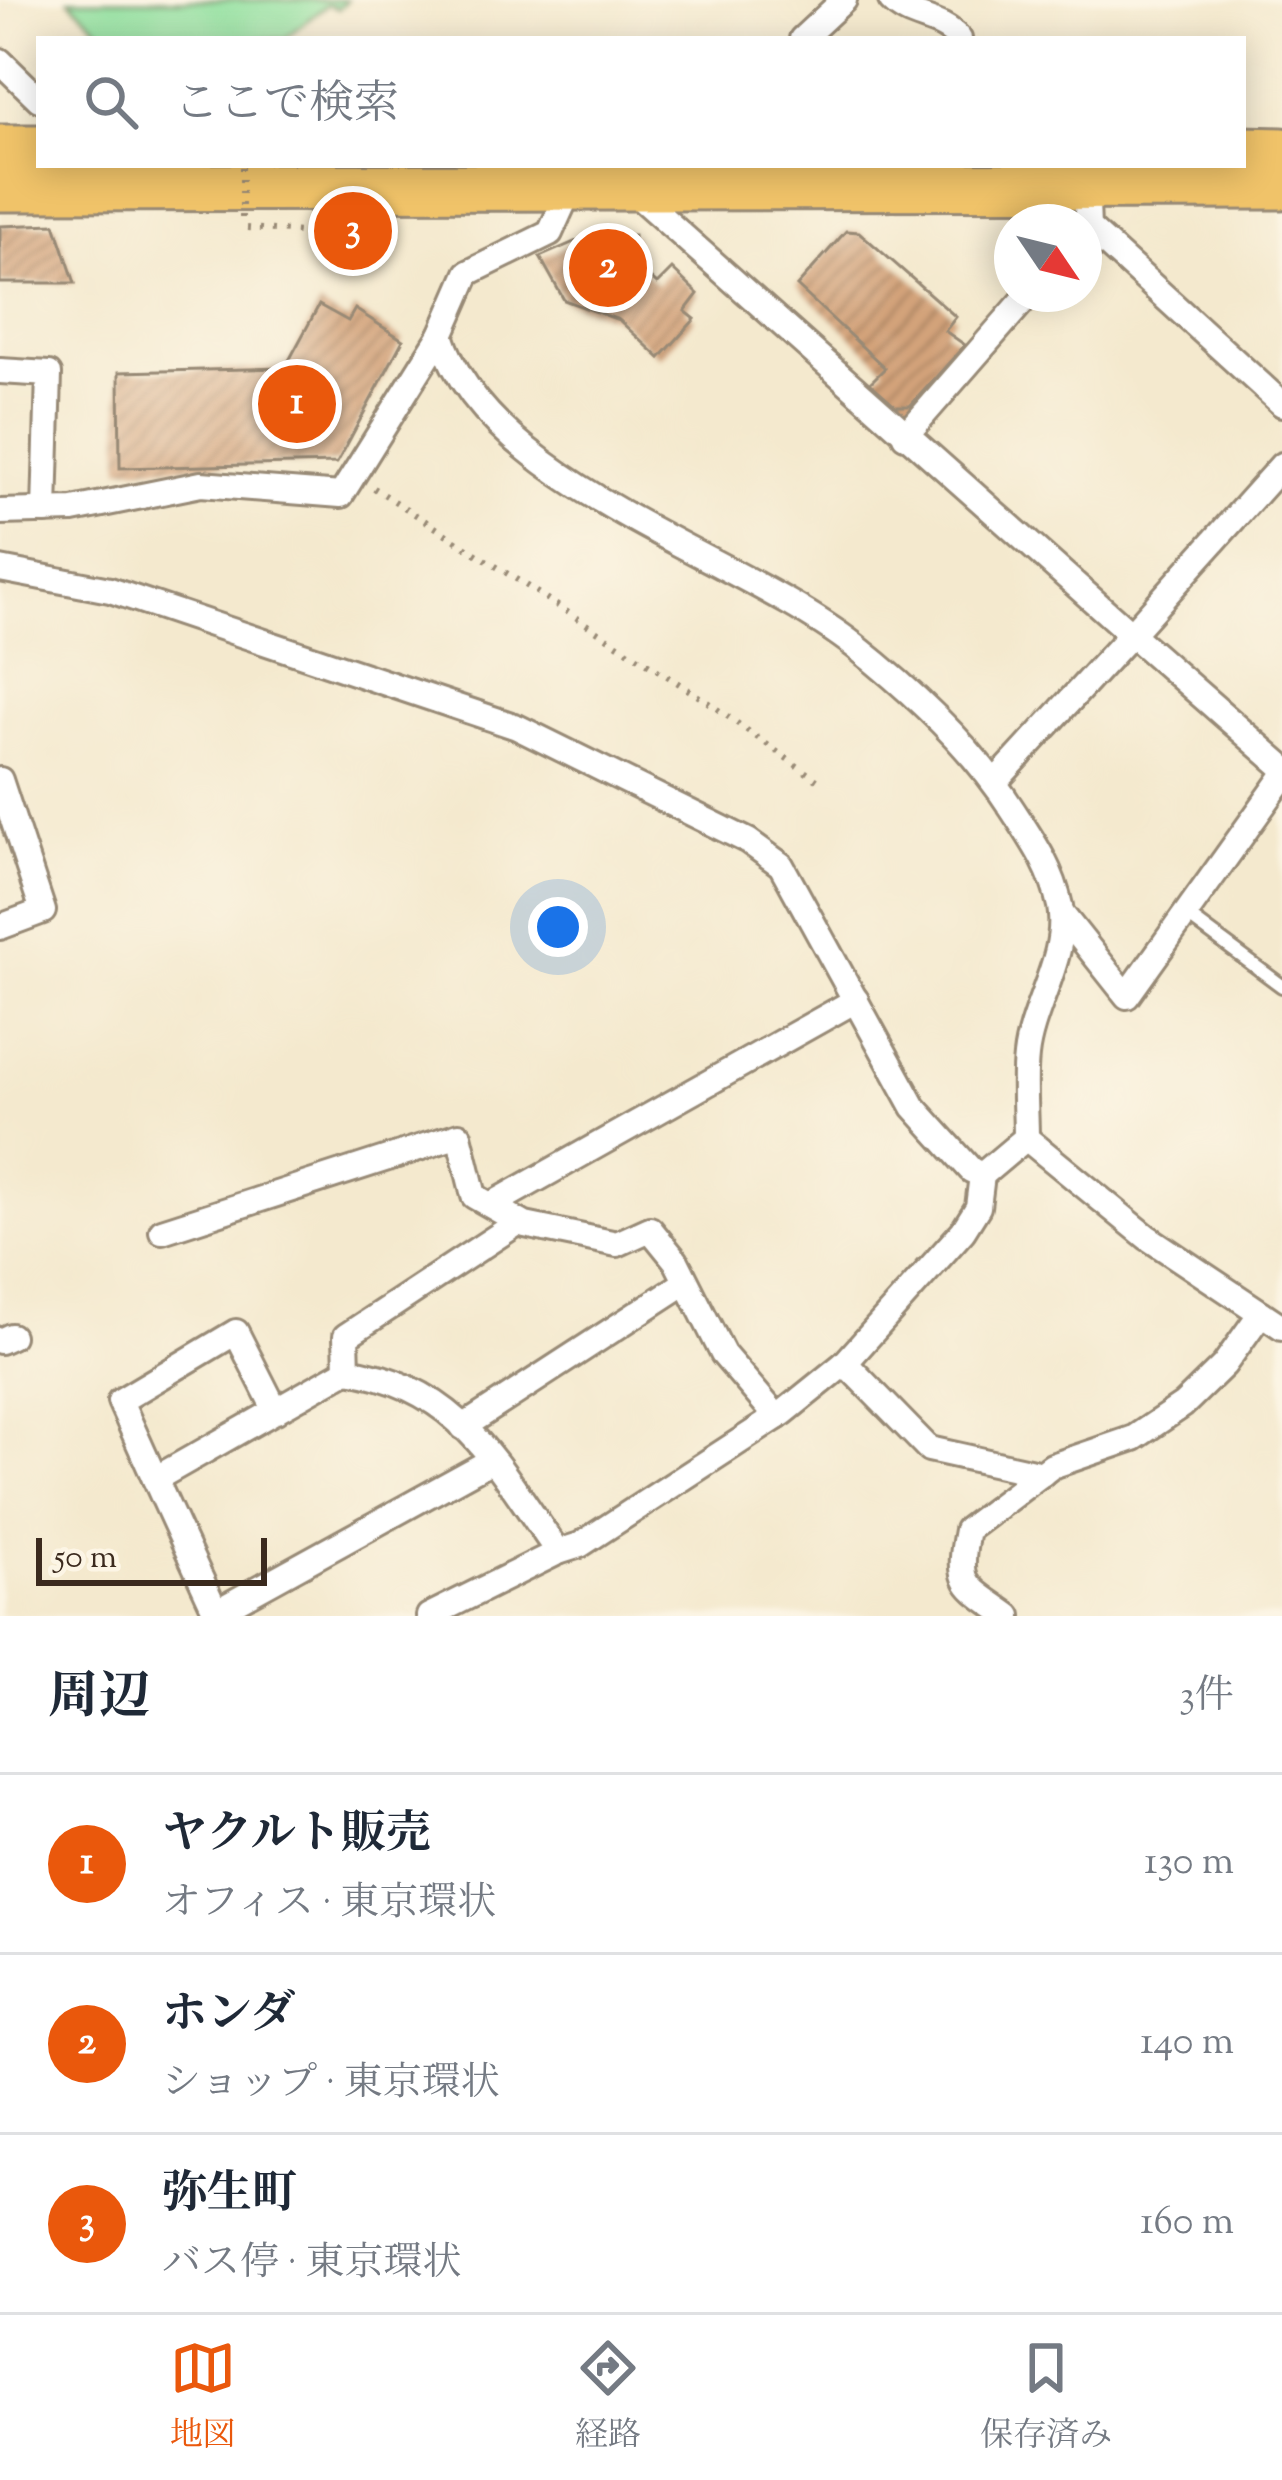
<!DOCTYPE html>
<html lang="ja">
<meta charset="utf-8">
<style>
:root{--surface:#fff;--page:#f6f6f7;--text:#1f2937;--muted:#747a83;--line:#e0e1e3;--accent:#ea580c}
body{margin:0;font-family:"Sorts Mill Goudy","Noto Serif JP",serif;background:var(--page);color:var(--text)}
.compass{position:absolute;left:994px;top:204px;width:108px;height:108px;border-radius:50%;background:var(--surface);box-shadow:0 6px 30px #0003;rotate:125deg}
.scale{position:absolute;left:36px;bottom:30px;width:231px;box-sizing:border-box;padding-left:12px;border:6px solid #3b2a1e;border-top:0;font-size:33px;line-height:42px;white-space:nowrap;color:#3b2a1e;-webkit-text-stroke:9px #fcf5e5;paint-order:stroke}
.you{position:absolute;left:558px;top:927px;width:42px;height:42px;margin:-30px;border:9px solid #fff;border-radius:50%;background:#1a73e8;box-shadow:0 0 0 18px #1a73e833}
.badge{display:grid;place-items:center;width:78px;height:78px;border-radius:50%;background:var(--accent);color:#fff;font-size:39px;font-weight:700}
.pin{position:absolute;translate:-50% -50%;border:6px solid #fff;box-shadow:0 3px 12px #0006}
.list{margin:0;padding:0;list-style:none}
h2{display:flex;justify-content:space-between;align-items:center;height:156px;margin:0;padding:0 48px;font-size:51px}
h2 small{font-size:39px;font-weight:400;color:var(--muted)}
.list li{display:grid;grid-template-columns:78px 1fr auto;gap:36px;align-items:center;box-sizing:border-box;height:180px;padding:0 48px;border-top:3px solid var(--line)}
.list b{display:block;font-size:45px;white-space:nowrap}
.list p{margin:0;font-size:39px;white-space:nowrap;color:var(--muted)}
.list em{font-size:39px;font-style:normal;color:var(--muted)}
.icon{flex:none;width:66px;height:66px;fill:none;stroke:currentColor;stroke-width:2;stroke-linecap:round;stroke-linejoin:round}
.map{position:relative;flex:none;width:1282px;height:1616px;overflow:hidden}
.search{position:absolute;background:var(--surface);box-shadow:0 6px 30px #0003;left:36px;right:36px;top:36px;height:132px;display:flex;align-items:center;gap:30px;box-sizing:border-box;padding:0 42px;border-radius:0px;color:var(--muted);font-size:45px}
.sheet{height:696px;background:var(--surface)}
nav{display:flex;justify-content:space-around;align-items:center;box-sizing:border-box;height:168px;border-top:3px solid var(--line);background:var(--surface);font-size:33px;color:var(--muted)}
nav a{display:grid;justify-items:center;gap:6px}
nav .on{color:var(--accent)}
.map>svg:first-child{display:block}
</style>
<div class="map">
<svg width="1282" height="1616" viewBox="0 0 1282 1616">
<defs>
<pattern id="building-hatch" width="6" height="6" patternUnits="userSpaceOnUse" patternTransform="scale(3)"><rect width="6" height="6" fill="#d3a37a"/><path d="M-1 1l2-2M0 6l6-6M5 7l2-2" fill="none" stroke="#ac8563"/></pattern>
</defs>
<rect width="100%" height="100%" fill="#fcf5e5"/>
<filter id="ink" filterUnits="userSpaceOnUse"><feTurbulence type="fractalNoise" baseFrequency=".00833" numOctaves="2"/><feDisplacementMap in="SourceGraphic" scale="24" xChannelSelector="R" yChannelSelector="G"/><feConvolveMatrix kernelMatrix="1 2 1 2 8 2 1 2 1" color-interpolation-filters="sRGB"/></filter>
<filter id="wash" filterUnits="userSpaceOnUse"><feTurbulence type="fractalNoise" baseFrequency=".004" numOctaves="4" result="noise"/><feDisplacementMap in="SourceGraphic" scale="48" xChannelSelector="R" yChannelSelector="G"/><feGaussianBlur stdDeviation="2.7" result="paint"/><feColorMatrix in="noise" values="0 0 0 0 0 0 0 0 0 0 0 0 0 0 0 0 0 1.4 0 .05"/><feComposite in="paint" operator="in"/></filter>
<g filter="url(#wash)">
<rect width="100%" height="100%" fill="#f4e9ce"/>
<polygon fill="#90e09f" stroke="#66855e" stroke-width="3" points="69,0 347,0 339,9 327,5 284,39 110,39"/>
<g id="blocks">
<g fill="url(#building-hatch)">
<polygon points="55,224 75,283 0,283 0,226"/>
<polygon points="846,231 859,232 956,317 945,331 965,345 910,406 896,406 870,383 885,368 797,286"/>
<polygon points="634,235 635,265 657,284 672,269 698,294 685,311 695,319 660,358 619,320 564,300 540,257 588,236"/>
<polygon points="319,305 348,321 355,309 403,340 337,463 120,468 119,372 285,368"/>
</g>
</g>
</g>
<g filter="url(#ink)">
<use href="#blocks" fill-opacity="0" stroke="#988a76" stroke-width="3"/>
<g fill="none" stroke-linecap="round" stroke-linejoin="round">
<g stroke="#988a76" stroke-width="18">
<polyline id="lane" points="1185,914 1282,986"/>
</g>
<g stroke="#988a76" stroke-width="30">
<g id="street">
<path d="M891 0C910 21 940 16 959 39"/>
<polyline points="802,39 844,0"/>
<polyline points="0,61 39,99"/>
<polyline points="1086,179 1088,227 1282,404"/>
<polyline points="629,188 1131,634 995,782"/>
<path d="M441 335C487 485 738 554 855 646 912 691 973 748 1012 809 1033 841 1052 868 1060 906 1069 956 1031 1007 1026 1056 1023 1082 1026 1111 1026 1138"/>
<polyline points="0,371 49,374 45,511"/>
<polyline points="905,436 1029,294"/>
<polyline points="1282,465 1131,634 1282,766"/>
<polyline points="0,512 73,510 201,484 341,495 441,335 468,273 550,233 569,191"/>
<polyline points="0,569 110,590 517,727 748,841 781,865 914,1107 971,1170 982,1175 1026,1138 1147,1237 1282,1327"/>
<polyline points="0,780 43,911 0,927"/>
<polyline points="1061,913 1127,996 1282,779"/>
<polyline points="491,1205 856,1000"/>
<polyline points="162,1231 459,1135 474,1196 525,1225 617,1244 650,1229 676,1261 723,1354 777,1417"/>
<polyline points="0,1341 11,1336"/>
<polyline points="845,1363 929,1449 1042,1474"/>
<polyline points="347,1370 346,1336 519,1222"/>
<path d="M276 1411 236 1332 120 1401 155 1479 347 1370C461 1387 497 1466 558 1552L580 1545 783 1413 845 1363 963 1231 978 1207 982 1175"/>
<polyline points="463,1427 686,1282"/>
<polyline points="155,1479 216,1612"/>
<polyline points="220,1616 216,1612 492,1460"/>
<polyline points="429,1616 558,1552"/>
<path d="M1009 1616C965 1584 956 1587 967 1530L1052 1466 1134 1438 1183 1405 1224 1365 1261 1313"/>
</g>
</g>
<g stroke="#988a76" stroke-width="51">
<g id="highway">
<polyline points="0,148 39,148"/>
<polyline points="1243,150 1282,151"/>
<polyline points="0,188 1282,186"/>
</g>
</g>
<g stroke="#988a76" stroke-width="6" stroke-dasharray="3 9" stroke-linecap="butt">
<polyline points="247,228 303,232"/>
<polyline points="374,488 706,701 817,780"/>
</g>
<use href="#lane" stroke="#fff" stroke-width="12"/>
<use href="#street" stroke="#fff" stroke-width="24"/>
<use href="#highway" stroke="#f0c369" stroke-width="45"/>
<polyline stroke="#988a76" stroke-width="6" stroke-dasharray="3 9" stroke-linecap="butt" points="242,218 242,165"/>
</g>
</g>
</svg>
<svg class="compass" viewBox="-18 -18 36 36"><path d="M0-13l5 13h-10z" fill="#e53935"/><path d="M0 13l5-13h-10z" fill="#747a83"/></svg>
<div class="scale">50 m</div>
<div class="you"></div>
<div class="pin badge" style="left:297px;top:404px">1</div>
<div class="pin badge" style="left:608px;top:268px">2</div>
<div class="pin badge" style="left:353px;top:231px">3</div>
<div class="search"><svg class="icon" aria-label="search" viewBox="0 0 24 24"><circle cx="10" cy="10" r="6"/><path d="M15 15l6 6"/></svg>ここで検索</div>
</div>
<section class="sheet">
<h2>周辺<small>3件</small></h2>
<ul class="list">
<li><span class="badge">1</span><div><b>ヤクルト販売</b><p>オフィス · 東京環状</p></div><em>130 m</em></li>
<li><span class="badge">2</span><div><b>ホンダ</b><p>ショップ · 東京環状</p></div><em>140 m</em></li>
<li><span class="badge">3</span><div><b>弥生町</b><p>バス停 · 東京環状</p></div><em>160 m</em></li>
</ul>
</section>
<nav>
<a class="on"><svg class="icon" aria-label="map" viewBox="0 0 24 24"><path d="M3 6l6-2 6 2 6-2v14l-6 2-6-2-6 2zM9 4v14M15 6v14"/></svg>地図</a>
<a><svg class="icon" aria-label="directions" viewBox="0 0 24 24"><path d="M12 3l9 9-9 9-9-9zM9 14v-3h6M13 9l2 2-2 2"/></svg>経路</a>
<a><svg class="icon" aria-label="saved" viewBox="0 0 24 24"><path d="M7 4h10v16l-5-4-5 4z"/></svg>保存済み</a>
</nav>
